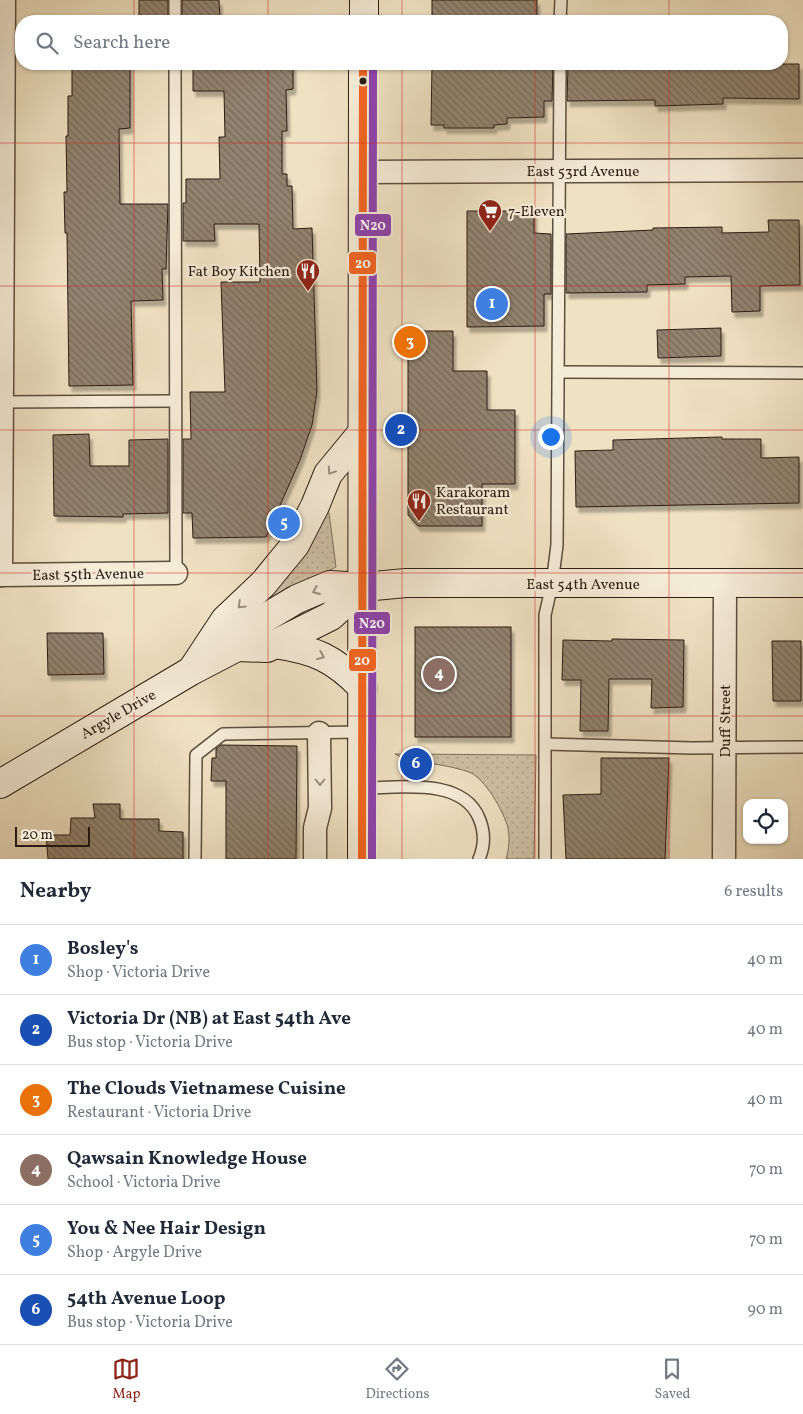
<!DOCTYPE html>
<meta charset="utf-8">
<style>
:root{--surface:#fff;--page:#f6f6f7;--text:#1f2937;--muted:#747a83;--line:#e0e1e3;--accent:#8f2418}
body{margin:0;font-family:Vollkorn,serif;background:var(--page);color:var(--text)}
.controls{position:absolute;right:15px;bottom:15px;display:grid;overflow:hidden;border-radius:10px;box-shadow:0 1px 4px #0004}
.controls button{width:45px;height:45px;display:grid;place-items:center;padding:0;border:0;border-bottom:1px solid var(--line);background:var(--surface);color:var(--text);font:25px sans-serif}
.scale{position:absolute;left:15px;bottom:12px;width:75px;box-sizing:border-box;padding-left:5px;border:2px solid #2b1c13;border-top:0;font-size:14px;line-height:18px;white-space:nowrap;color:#2b1c13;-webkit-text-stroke:4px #f5ecd8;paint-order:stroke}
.you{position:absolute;left:550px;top:436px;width:18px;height:18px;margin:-12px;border:4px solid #fff;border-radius:50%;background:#1a73e8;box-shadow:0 0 0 8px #1a73e833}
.badge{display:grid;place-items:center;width:32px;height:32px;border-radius:50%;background:var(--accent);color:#fff;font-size:16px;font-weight:700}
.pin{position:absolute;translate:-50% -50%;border:2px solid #fff;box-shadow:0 1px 5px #0006}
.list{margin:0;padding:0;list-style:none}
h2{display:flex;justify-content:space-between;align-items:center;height:65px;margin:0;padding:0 20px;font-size:21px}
h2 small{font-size:16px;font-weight:400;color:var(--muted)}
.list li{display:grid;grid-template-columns:32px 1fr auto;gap:15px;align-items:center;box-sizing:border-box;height:70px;padding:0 20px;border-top:1px solid var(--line)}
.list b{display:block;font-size:19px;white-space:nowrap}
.list p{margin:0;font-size:16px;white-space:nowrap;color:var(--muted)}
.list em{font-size:16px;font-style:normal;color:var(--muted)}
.icon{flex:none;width:28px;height:28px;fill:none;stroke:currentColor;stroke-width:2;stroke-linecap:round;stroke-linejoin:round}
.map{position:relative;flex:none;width:803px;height:859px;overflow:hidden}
.search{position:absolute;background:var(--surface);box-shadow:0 1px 4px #0004;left:15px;right:15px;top:15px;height:55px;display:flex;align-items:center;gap:12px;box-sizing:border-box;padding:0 18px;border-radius:20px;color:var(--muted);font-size:19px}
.sheet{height:485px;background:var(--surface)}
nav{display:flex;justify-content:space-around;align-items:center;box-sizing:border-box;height:70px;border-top:1px solid var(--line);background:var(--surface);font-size:14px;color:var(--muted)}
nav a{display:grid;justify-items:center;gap:2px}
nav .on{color:var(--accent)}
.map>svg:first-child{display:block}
</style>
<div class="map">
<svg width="803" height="859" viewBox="0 0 803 859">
<defs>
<pattern id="grass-dots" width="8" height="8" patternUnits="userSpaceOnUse" patternTransform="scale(1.25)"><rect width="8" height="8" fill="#cec0a5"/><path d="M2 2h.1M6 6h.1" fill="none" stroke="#b1a48d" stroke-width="1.8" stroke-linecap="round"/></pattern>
<pattern id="building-back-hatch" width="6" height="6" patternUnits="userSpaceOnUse" patternTransform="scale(1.25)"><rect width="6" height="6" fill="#91836f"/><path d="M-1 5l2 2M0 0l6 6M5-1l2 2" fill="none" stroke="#776a5a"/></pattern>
<filter id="shadow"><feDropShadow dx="3" dy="5.5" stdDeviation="1" flood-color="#0004"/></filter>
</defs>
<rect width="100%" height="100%" fill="#efe2c3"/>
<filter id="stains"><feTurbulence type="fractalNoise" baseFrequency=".004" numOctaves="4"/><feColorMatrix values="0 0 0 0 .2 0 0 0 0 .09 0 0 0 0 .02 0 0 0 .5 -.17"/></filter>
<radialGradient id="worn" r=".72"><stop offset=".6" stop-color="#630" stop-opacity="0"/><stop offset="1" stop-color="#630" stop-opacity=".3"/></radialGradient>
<g fill="url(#grass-dots)" stroke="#7c6e5c">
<polygon points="326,513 329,513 336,567 293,589 249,617"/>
<path d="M395 754 536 755 534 859H506C509 849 510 839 508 828 504 812 485 778 469 772 449 765 425 763 404 759Z"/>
</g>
<g fill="url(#building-back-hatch)" stroke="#2b1c13" filter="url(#shadow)">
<rect x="139" y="0" width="29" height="21"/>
<polygon points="182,0 219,0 220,19 182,20"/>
<rect x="432" y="0" width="105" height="21"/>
<polygon points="72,64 130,64 130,128 119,129 120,204 168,204 166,269 162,269 163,300 131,301 133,385 69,386 67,233 65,233 64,192 67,192 66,136 68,136 68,96 72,96"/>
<polygon points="193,64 293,64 293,89 286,90 287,131 282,131 282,174 287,174 287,186 292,186 293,229 312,228 317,391 312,425 300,460 266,537 193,538 192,513 183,513 183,439 191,439 190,392 225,392 221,282 260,282 259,224 214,224 215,241 183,241 183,203 186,203 186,179 220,179 219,137 225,137 224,91 193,91"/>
<polygon points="432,64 553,64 552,101 544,101 544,117 507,118 507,124 494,125 494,128 444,128 444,125 431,125"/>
<polygon points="568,64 799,64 799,99 723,98 723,104 655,106 655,100 567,101"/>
<polygon points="467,211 534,211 534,233 551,234 551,294 544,294 544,326 467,327"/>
<polygon points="768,220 799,220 800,285 760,286 760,311 732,312 731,276 685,277 685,284 647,285 647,292 566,293 566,234 653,230 653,228 722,227 722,233 769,232"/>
<polygon points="721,328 721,356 658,358 657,330"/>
<polygon points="408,331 453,331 453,371 487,371 487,410 515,410 515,484 482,484 482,526 418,526 408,515"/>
<polygon points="89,434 90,466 129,466 129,440 168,439 168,513 123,514 123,517 54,516 53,435"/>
<polygon points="722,437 722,439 761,439 761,458 799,457 799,503 576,507 575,451 613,450 613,440"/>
<rect x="415" y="627" width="96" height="110"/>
<polygon points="47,633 103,633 104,674 48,675"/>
<polygon points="612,639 684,640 683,707 651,708 652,679 609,679 608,731 580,731 581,680 562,680 563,640 612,641"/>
<polygon points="772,641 801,641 801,701 773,701"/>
<polygon points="221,745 297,746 296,859 226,859 226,781 211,781 212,758 216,758 216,749"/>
<polygon points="601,758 669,758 665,859 566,859 563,795 601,794"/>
<polygon points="93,804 120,804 120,819 159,819 159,831 183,832 183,859 48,859 46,835 70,835 71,818 95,818"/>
</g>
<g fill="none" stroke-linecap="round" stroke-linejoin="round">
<g stroke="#5c4e3f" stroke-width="14">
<g id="lane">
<polyline points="175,0 175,21"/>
<polyline points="560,21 561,0"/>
<polyline points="175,64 176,573"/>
<polyline points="559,372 803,373"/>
<polyline points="0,402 175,401"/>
<polyline points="546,744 692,748 803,747"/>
<path d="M362 788C399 788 462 777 479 818 485 832 485 845 479 859"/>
<polyline points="195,859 196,755 223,734 362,732"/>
<polyline points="545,859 545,615 552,584 557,545 560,64"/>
</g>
</g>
<g stroke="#5c4e3f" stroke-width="25">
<g id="street">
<polyline points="363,172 803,170"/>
<polyline points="0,575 176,573"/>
<polyline points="1,575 4,0"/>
<polyline points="315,859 315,828 320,808 319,733"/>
<polyline points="724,859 725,584"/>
</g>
</g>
<g stroke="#2b1c13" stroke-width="30">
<g id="secondary">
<polyline points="364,21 364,0"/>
<path d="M274 644C315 650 334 658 363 688"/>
<polyline points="237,647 267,648 331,616 363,587"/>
<polyline points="192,670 225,620 263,584 295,545 315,506 328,474 361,434"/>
<polyline points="0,784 191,671 237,647 255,624 297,599 330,585 363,587 406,583 803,583"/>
<polyline points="362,859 363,64"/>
</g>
</g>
<use href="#lane" stroke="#f5ecd8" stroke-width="11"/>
<use href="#street" stroke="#f5ecd8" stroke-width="22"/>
<use href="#secondary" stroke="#f5ecd8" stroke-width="28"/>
<g stroke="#f5ecd8" stroke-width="11">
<polyline id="bus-1" points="362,859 363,64"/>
</g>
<g stroke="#f5ecd8" stroke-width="11">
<polyline id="bus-2" points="372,859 373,64"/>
</g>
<use href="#bus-1" stroke="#f26522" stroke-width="8"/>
<use href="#bus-2" stroke="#8e44ad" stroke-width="8"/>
</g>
<defs><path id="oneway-chevron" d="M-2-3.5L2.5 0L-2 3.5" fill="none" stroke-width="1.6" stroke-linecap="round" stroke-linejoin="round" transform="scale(1.25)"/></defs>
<g stroke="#9a8e7f">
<use href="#oneway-chevron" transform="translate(331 471) rotate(124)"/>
<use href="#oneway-chevron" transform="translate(316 591) rotate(157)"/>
<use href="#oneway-chevron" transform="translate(241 605) rotate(136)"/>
<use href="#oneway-chevron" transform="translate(321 656) rotate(22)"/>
<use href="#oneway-chevron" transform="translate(320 782) rotate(90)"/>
</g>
<path fill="none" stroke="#d62828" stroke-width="1" stroke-opacity="0.55" d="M134 0V21M268 0V21M402 0V21M535 0V21M669 0V21M134 64V859M268 64V859M402 64V859M535 64V859M669 64V859M0 143H803M0 286H803M0 430H803M0 573H803M0 716H803"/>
<defs>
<g id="supermarket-pin" transform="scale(1.25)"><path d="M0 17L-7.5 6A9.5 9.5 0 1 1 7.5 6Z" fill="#8f2418" stroke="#f5ecd8"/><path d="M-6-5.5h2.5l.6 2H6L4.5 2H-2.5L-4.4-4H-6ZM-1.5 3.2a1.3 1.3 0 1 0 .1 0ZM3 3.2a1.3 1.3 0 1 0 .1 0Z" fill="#fff"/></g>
<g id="restaurant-pin" transform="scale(1.25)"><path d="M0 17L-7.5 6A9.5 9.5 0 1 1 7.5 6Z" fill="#8f2418" stroke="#f5ecd8"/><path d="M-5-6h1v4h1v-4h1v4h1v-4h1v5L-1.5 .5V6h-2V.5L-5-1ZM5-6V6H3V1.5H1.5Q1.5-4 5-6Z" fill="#fff"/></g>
</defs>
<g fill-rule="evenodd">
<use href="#supermarket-pin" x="490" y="211"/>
<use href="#restaurant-pin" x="308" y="271"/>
<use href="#restaurant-pin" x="419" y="501"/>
</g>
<circle fill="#2b1c13" stroke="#f5ecd8" stroke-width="2" cx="363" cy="81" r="4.5"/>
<g text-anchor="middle" stroke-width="4.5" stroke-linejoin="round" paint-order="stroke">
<g font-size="15" fill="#2b1c13" stroke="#f5ecd8">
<text x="583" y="176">East 53rd Avenue</text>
<text transform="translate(88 574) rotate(-1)" y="5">East 55th Avenue</text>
<text x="583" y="589">East 54th Avenue</text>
<text transform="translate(118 714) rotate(-30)" y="5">Argyle Drive</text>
<text transform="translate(725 721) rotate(-90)" y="5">Duff Street</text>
</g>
<g font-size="15" fill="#2b1c13" stroke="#f5ecd8" text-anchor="start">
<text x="508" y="216">7-Eleven</text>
<text x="290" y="276" text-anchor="end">Fat Boy Kitchen</text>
<text x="436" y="497">Karakoram<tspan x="436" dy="17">Restaurant</tspan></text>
</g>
</g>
<g stroke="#f5ecd8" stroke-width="2">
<rect x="354" y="213" width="38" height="24" rx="5" fill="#8e44ad"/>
<rect x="348" y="251" width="29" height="24" rx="5" fill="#f26522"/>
<rect x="353" y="611" width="38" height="24" rx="5" fill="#8e44ad"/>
<rect x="348" y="648" width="29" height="24" rx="5" fill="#f26522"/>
</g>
<g font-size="14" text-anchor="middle" font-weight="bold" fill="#fff">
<text x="373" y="230">N20</text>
<text x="363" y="268">20</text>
<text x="372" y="628">N20</text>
<text x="362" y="665">20</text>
</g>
<rect width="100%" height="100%" filter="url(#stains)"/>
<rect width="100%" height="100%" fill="url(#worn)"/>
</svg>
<div class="controls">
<button><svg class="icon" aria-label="locate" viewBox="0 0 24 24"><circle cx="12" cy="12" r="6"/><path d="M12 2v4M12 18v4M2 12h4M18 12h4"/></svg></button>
</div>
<div class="scale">20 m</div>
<div class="you"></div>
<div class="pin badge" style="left:492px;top:304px;background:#3f7fe0">1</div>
<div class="pin badge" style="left:401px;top:430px;background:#1a4fb4">2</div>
<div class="pin badge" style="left:410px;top:342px;background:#e8710a">3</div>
<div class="pin badge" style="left:439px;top:674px;background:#8d6e63">4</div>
<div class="pin badge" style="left:284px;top:523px;background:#3f7fe0">5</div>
<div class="pin badge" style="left:416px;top:764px;background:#1a4fb4">6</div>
<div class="search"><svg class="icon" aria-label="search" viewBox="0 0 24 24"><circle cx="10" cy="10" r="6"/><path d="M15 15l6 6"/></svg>Search here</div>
</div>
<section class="sheet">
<h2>Nearby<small>6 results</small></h2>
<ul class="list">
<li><span class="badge" style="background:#3f7fe0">1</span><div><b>Bosley's</b><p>Shop · Victoria Drive</p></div><em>40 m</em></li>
<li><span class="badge" style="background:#1a4fb4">2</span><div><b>Victoria Dr (NB) at East 54th Ave</b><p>Bus stop · Victoria Drive</p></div><em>40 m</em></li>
<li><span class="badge" style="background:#e8710a">3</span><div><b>The Clouds Vietnamese Cuisine</b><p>Restaurant · Victoria Drive</p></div><em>40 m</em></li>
<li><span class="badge" style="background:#8d6e63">4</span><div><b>Qawsain Knowledge House</b><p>School · Victoria Drive</p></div><em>70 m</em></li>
<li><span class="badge" style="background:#3f7fe0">5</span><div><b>You &amp; Nee Hair Design</b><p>Shop · Argyle Drive</p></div><em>70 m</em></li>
<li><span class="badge" style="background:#1a4fb4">6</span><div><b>54th Avenue Loop</b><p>Bus stop · Victoria Drive</p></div><em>90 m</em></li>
</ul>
</section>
<nav>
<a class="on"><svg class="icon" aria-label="map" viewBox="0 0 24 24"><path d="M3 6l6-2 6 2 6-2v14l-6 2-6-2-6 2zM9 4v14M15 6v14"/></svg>Map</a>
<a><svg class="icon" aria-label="directions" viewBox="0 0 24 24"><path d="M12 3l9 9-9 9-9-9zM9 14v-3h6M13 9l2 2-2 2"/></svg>Directions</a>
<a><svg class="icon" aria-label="saved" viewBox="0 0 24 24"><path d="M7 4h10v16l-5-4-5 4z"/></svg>Saved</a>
</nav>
